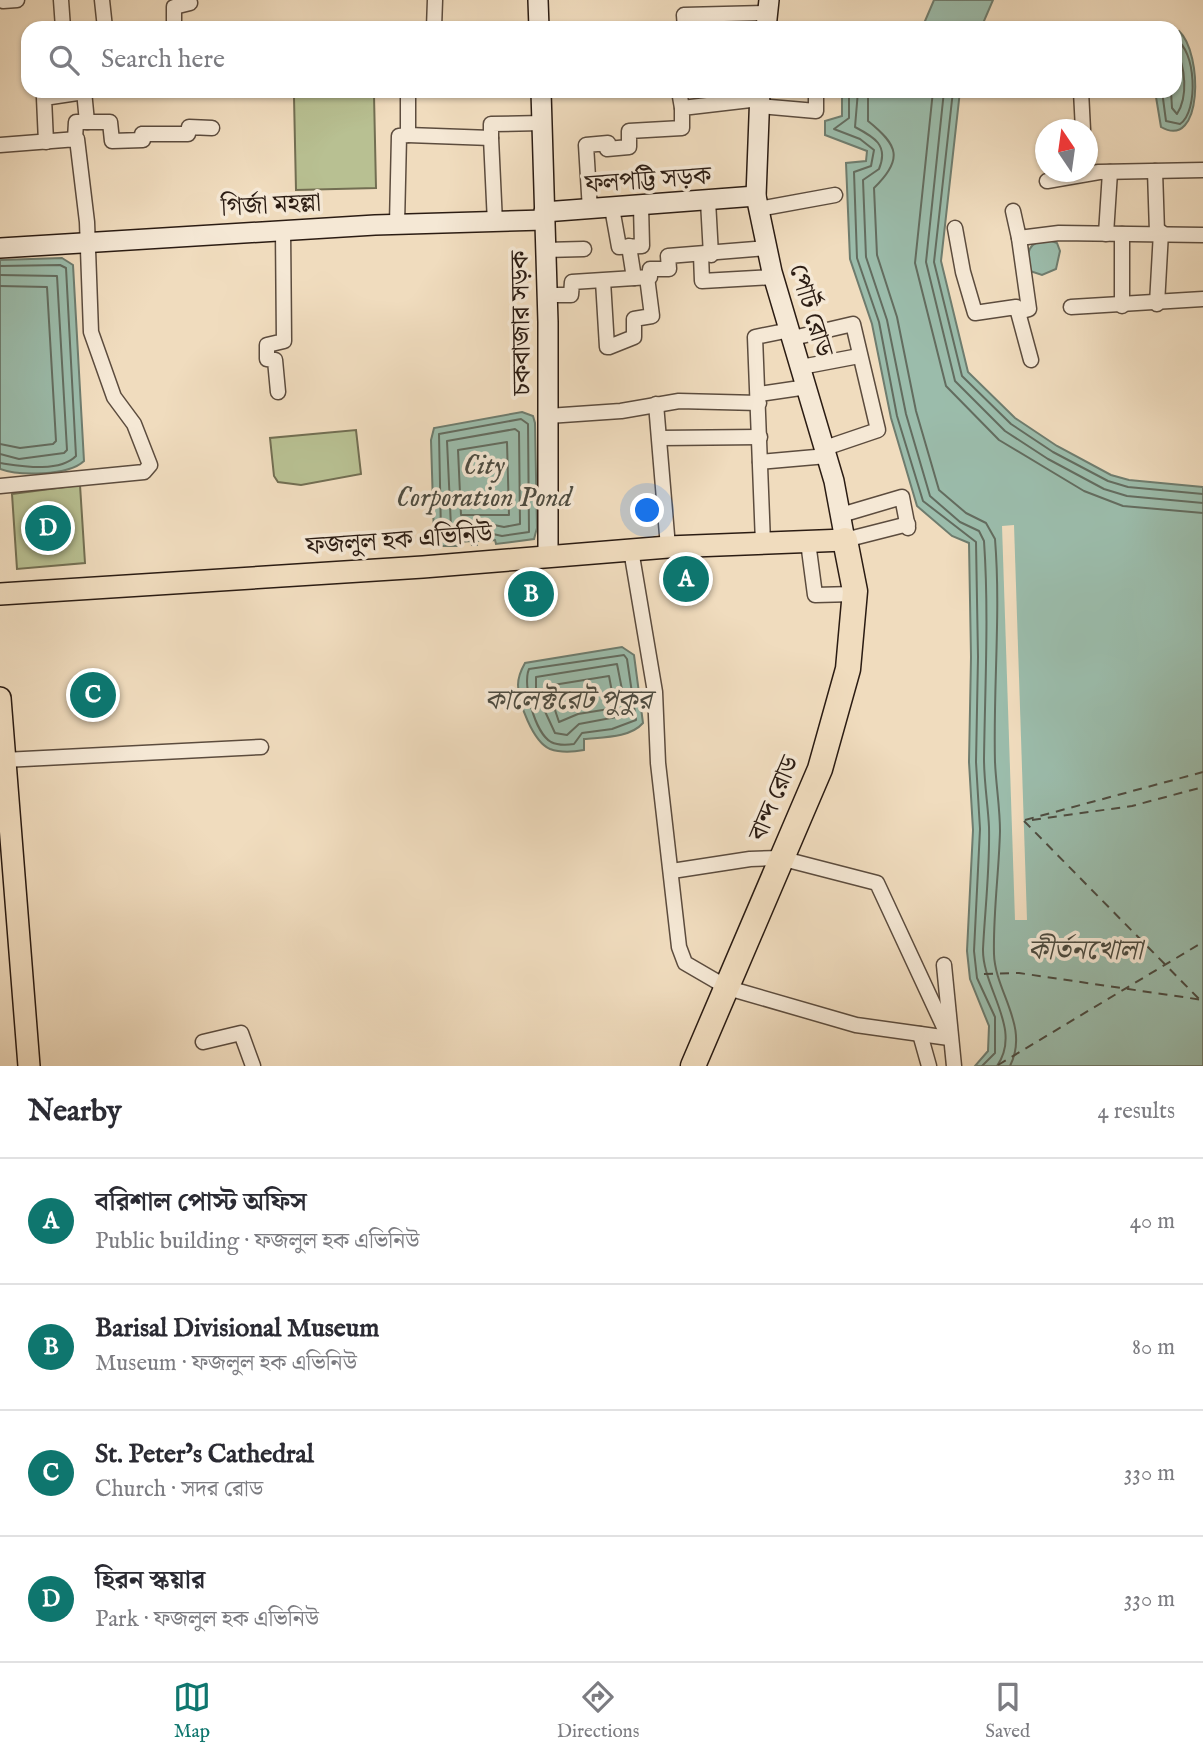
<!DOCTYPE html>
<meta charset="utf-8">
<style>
:root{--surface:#fff;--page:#f2f2f3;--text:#2b2b33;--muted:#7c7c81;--line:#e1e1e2;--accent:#0f766e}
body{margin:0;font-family:"IM FELL English","Noto Serif Bengali",serif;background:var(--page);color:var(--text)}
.compass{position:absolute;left:1035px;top:119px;width:63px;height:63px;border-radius:50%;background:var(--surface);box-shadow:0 2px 5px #0004;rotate:347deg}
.you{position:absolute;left:648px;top:511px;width:24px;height:24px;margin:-18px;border:5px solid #fff;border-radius:50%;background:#1a73e8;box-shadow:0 0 0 10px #1a73e833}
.badge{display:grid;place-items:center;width:46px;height:46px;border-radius:50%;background:var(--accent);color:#fff;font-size:23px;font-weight:700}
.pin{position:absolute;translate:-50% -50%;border:4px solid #fff;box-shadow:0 2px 7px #0006}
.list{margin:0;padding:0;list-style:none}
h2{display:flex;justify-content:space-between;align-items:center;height:91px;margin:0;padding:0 28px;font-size:30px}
h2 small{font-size:23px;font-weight:400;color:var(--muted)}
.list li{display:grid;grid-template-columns:46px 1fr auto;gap:21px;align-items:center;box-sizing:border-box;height:126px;padding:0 28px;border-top:2px solid var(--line)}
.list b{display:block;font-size:26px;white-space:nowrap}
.list p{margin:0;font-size:23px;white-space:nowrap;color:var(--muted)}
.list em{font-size:23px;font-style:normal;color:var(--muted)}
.icon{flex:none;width:38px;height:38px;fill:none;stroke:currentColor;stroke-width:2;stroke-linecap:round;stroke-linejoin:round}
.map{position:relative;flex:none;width:1203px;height:1066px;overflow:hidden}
.search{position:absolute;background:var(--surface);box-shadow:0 2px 5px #0004;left:21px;right:21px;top:21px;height:77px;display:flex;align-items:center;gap:18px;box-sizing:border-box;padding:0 24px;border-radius:21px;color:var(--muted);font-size:26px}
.sheet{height:595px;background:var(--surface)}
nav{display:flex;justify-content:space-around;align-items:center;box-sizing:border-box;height:98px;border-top:2px solid var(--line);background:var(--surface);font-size:19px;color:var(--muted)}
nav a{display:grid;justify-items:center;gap:4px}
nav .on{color:var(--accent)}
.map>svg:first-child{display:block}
</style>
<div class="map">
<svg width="1203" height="1066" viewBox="0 0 1203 1066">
<rect width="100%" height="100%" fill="#f0dcbe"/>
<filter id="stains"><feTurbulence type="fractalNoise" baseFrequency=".00286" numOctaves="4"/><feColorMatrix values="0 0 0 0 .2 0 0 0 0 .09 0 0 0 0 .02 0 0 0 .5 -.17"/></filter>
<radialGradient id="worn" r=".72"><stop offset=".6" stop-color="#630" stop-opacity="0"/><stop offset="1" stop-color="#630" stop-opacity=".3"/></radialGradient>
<g fill="#b8c092" stroke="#726e52" stroke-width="2">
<polygon points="374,95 376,188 296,190 294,97"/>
<polygon points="356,430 361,474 301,485 278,482 274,476 270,438"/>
<polygon points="80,485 85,563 17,569 12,494"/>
</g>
<g fill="#9bbcab" stroke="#6e7c6e" stroke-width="2">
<polygon points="934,0 993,0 981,28 922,28"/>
<path d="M1179 31C1203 53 1203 151 1161 127L1155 91H1175V33Z"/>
<polygon points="842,91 960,91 941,261 968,372 1015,418 1057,446 1111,475 1129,480 1203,487 1203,1066 975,1066 988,1051 989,1026 970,979 967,951 973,830 969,762 971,657 969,543 952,536 917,506 891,418 872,324 850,259 846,163 866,161 867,151 825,135 825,121 842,116"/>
<path d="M1049 240 1057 243 1060 251 1056 269 1042 275 1030 271C1026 253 1027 241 1049 240Z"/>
<path d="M62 258 73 265 84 461C68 476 19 476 0 469V260Z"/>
<polygon points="522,412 533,416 535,423 537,528 534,539 496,544 495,540 477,541 477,545 472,545 471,541 460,542 459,546 440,546 434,537 431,440 434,428"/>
<path d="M622 647 634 655 643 723C630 738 603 737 584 739V750C573 752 561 753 550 749 533 742 518 702 518 685 518 677 521 670 525 663Z"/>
</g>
<polygon fill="#f0dcbe" points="1014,525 1027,920 1015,920 1002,526"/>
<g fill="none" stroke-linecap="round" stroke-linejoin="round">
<g stroke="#636c5f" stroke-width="2">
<polyline points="849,91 849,118 834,129 860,139 874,150 871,166 854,172 857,258 879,322 897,416 923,501 976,542 978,657 976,762 980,829 974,951 977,978 995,1017 995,1053 982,1066"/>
<path d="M858 91 855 127C874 137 889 145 879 169L863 180 866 257 887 320 906 414 930 496 960 522 979 531 984 541C989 613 985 686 984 759 984 782 988 805 989 827 990 868 985 909 983 949 982 988 1023 1029 997 1066"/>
<path d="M868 91V121C898 145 904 159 874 188L877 255 897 317 916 411 939 490 966 513 986 523 995 539C1001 613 993 688 995 762 996 785 1000 808 1000 831 999 872 993 913 994 954 995 992 1030 1026 1010 1066"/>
<polyline points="933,91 915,263 946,386 999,440 1084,491 1123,506 1203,513"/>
<polyline points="944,91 926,262 955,381 1005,431 1048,459 1104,489 1127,496 1203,503"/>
<polyline points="953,91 934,262 962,376 1011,424 1053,452 1108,481 1128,487 1203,494"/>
<path d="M1162 91 1166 121 1180 124C1199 111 1196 49 1175 39"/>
<path d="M1171 91 1172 108 1177 114C1188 97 1186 66 1175 49"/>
<path d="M0 266 60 265 66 268 76 456C59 473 21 466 0 463"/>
<polyline points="0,275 57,276 67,450 64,453 19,459 0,454"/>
<polyline points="0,286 47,287 56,441 53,444 20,448 0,444"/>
<polygon points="521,419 528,424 529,532 502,536 484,532 445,540 441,534 439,434"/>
<polygon points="515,429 519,432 520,524 504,527 484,523 451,527 447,441"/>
<polygon points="507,442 509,515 461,515 458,450"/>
<path d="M624 655 627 659 636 720 612 729 582 733 574 744C567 745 557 745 551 742 535 733 522 685 529 669Z"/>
<polygon points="617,664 627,715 579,724 567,735 555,733 536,692 536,677"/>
<polygon points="609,676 615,708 578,714 559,722 547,686"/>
</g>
<g stroke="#4d4c41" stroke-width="2" stroke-dasharray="9 7" stroke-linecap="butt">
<polyline points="1025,820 1203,772"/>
<polyline points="1032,820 1132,806 1203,787"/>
<polyline points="1024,821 1203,1003"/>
<polyline points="984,974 1019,973 1203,1000"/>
<polyline points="998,1065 1203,942"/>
</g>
<g stroke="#5c4c3e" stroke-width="17">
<g id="street">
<polyline points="61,0 63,28"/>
<polyline points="102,0 105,28"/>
<polyline points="3,1 17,0"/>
<polyline points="174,28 174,7 190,3 189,0"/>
<polyline points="434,28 435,0"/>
<polyline points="685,28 684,15 768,13"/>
<polyline points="84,91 87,122"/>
<polyline points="679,91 682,108"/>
<polyline points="1081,91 1083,130"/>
<polyline points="759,106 816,111 816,95"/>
<polyline points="408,135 491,138 491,124 542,123"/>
<polyline points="491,138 495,223"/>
<polyline points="75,139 76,122 110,122 112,141 143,140 142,134 188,134 189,127 212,128"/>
<polyline points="46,142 44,98 84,92"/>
<polyline points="0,145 77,139 87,222 91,332 114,397 134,424 150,465 144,472 0,486"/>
<polyline points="1155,171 1157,232"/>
<polyline points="1047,181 1099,172 1203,170"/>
<polyline points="708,201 711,255"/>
<polyline points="612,208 619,247 642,246 641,206"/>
<polyline points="759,209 835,195"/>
<polyline points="590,210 586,145 608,143 607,149 629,147 629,131 682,128 682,108 759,99"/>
<polyline points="1013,211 1019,238 1059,233 1203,235"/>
<polyline points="397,224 399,136 408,135 408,91"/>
<polyline points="955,228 963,272 975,313 1016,307 1018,312 1029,309 1019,238"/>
<polyline points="1106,234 1110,172"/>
<polyline points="629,246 634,278"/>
<polyline points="545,250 584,249"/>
<polyline points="701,255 702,281 773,277"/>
<polyline points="603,281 607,347 609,347 634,337 634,319 652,316 647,277"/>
<polyline points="547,295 571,295 572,282 650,277 650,269 669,269 668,256 767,248"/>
<polyline points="1157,304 1161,232"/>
<polyline points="1122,306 1122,234"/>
<polyline points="1071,307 1203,299"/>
<polyline points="1018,312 1031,360"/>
<polyline points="793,338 853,324 878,430 825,448"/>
<polyline points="801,367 859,356"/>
<polyline points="278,392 275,360 267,359 267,345 284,341 283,230"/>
<polyline points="759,394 807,387"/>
<polyline points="656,404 668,547"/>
<polyline points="548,416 621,411 679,401 759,403"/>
<polyline points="660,438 760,437"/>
<polyline points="760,462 827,456"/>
<polyline points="841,515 902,497 908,528"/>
<polyline points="845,540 908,524"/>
<polyline points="808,542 815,595 854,594"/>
<polyline points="763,543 755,337 790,330"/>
<polyline points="631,550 655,692 658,763 679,947 685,963 728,988 856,1025 949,1038"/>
<polyline points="4,760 261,747"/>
<polyline points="672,871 750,859 780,858 877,883 949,1038"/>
<polyline points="944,965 954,1066"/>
<polyline points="920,1034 929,1066"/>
<polyline points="203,1042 241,1033 253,1066"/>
</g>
</g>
<g stroke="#2b1c13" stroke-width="22">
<g id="secondary">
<polyline points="538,0 539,28"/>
<polyline points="766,28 769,0"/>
<polyline points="541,91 548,322 548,555"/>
<polyline points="760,91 756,196 772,272 834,481 845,540"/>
<polyline points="544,212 756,196"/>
<polyline points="0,248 375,225 544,220"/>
</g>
</g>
<g stroke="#2b1c13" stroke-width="24">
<g id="primary">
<polyline points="0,594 423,567 668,547 845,540"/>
<polyline points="0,698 29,1066"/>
</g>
</g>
<g stroke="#2b1c13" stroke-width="27">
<polyline id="highway" points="693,1066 820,769 848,669 855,591 845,540"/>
</g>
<use href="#street" stroke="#f5e8d5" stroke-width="14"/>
<use href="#secondary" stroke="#f5e8d5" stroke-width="19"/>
<use href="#primary" stroke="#f0dcbe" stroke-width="21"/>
<use href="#highway" stroke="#f0dcbe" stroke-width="24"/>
</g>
<g text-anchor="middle" stroke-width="7" stroke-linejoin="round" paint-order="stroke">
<g font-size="26" fill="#2b1c13" stroke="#f5e8d5">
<text transform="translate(648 179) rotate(-4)" y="9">ফলপট্টি সড়ক</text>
<text transform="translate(271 204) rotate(-3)" y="9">গির্জা মহল্লা</text>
<text transform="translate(812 310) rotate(73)" y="9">পোর্ট রোড</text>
<text transform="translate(520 323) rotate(-91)" y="9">চকবাজার সড়ক</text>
<text transform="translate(399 539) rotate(-4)" y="9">ফজলুল হক এভিনিউ</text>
<text transform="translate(773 798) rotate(-67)" y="9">বান্দ রোড</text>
</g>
<g font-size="28" font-style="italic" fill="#4d4c41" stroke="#f5e8d5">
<text x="484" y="474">City<tspan x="484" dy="32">Corporation Pond</tspan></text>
<text x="568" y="709">কালেক্টরেট পুকুর</text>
<text x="1085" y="959">কীর্তনখোলা</text>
</g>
</g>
<rect width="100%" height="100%" filter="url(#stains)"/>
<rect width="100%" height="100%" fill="url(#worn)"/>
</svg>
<svg class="compass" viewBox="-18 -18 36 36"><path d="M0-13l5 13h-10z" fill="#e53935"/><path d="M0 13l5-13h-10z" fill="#7c7c81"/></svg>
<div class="you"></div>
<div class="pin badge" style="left:686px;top:579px">A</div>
<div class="pin badge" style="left:531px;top:594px">B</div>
<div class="pin badge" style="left:93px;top:695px">C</div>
<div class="pin badge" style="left:48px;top:528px">D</div>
<div class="search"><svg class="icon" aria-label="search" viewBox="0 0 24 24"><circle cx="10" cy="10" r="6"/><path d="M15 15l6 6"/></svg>Search here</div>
</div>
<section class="sheet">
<h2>Nearby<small>4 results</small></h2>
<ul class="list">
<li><span class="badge">A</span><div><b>বরিশাল পোস্ট অফিস</b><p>Public building · ফজলুল হক এভিনিউ</p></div><em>40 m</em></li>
<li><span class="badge">B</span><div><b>Barisal Divisional Museum</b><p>Museum · ফজলুল হক এভিনিউ</p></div><em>80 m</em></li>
<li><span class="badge">C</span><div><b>St. Peter’s Cathedral</b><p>Church · সদর রোড</p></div><em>330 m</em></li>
<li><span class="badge">D</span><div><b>হিরন স্কয়ার</b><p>Park · ফজলুল হক এভিনিউ</p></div><em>330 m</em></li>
</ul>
</section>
<nav>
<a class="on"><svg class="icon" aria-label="map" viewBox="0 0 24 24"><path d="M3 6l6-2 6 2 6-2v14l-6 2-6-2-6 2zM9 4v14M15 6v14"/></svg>Map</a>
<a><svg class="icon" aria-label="directions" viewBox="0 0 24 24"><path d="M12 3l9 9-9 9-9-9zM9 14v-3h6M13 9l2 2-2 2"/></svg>Directions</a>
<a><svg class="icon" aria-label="saved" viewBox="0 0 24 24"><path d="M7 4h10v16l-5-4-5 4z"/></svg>Saved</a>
</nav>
